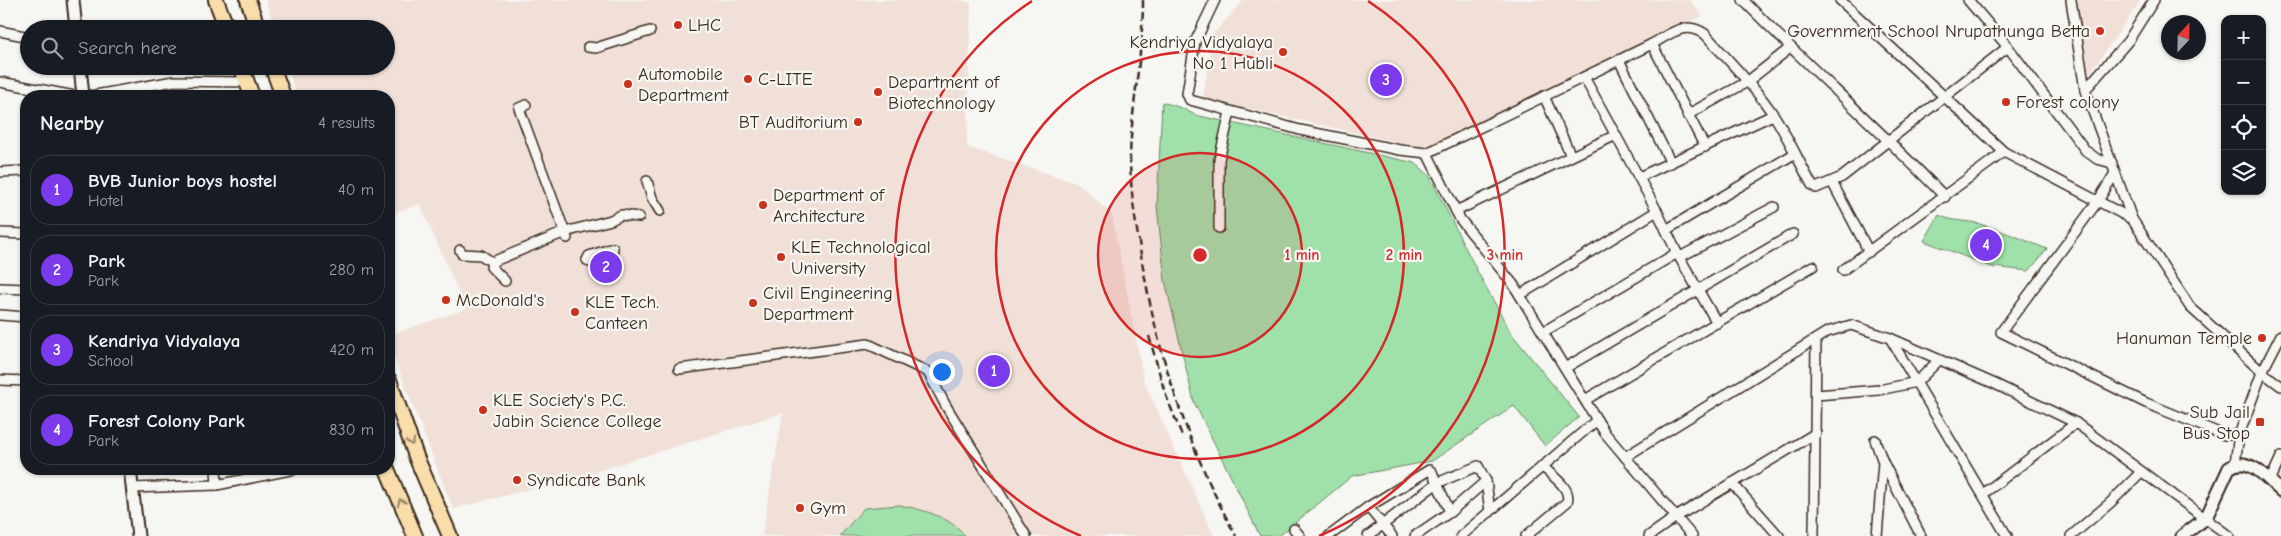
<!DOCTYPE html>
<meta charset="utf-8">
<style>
:root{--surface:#171b24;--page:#242831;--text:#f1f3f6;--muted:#9ea1a6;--line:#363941;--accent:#7c3aed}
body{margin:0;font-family:"Comic Neue",sans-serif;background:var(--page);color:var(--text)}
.controls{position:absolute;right:15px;top:15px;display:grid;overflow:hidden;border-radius:10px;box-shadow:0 1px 4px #0004}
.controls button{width:45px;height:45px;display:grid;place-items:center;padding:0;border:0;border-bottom:1px solid var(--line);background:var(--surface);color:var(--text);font:25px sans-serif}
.compass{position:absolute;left:2161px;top:15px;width:45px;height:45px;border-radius:50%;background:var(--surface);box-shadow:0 1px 4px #0004;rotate:22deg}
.you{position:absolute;left:941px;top:371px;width:18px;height:18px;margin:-12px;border:4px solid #fff;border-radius:50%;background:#1a73e8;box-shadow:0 0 0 8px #1a73e833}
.badge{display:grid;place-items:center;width:32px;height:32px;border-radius:50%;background:var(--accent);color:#fff;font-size:16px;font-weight:700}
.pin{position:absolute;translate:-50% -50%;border:2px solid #fff;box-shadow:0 1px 5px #0006}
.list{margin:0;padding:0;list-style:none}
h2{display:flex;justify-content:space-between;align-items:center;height:65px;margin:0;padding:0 20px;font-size:21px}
h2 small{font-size:16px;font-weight:400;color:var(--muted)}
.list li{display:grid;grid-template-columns:32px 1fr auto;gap:15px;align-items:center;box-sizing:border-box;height:70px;margin:0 10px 10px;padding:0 10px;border:1px solid var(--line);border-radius:20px}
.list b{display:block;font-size:19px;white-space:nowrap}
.list p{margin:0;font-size:16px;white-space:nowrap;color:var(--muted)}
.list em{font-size:16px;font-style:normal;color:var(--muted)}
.icon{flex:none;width:28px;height:28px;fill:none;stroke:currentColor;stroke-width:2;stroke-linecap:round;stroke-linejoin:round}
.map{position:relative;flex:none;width:2281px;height:536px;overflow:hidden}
.search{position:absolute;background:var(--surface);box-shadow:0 1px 4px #0004;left:20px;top:20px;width:375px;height:55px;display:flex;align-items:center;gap:12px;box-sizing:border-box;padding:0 18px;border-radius:28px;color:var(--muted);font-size:19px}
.panel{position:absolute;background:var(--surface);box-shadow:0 1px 4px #0004;left:20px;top:90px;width:375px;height:385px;border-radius:20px}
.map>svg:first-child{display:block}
</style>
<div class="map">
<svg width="2281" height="536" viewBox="0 0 2281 536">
<rect width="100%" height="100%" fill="#f6f6f2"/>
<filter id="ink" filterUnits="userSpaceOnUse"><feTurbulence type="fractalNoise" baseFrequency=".02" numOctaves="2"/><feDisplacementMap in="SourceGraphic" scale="10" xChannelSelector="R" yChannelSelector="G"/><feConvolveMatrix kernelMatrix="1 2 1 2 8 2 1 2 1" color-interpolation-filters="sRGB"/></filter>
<g filter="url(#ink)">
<g fill="#f1e0d8">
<polygon points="266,0 959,0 971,3 967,147 1079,184 1112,215 1144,381 1214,536 762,536 783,413 584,475 453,509 389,344 389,335 466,309 420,204 389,214 389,96 297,96 287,66 386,66 386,29 275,29"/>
<polygon points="1244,0 1690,0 1702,16 1424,148 1203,99 1212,35"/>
<polygon points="2077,0 2141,0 2090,73 2084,65"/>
</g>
<g fill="#a0e1ab" stroke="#6e8664">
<polygon points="1162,102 1182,108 1195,115 1415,163 1429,175 1474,265 1511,333 1579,417 1545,446 1514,406 1432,461 1352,476 1279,536 1260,536 1194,402 1165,281 1157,206"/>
<path d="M1939 215C1952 222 1966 220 1980 224 2003 231 2025 240 2047 249L2029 271 1992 267 1924 241Z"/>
<path d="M900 505C924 510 948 516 966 536H840L864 508Z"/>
</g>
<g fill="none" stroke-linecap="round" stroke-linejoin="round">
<g stroke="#3b2a1e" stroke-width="12">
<g id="street">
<path d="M1215 0 1195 42 1187 94 1190 100 1300 130 1400 150 1427 153 1652 44C1670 34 1685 20 1705 34 1729 61 1755 87 1775 117 1789 139 1799 162 1812 185L1816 188 1842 177 2008 47"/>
<path d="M1743 0C1809 67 1879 129 1945 197"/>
<polyline points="1840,0 2004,152"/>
<polyline points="1968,0 2008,47 2086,151 2097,159 2112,163"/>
<polyline points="2071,0 2085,90 2132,219 2190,307 2262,372 2239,435 2235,463"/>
<polyline points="0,31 29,37"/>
<polyline points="1652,44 1705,147"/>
<polyline points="588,47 596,48 650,31"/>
<polyline points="1619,60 1671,163"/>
<polyline points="1584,77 1657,211 1677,253 1717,323"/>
<polyline points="0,82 75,96"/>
<polyline points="2085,90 2128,41 2154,0"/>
<polyline points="90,96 174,81 247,82"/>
<polyline points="1544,96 1571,156"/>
<polyline points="526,105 519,108 567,238"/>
<polyline points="1687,115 1747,82 1790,48"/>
<polyline points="1427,153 1460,219 1513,284 1605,433 1692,536"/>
<polyline points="0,172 26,171"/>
<polyline points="2115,173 2098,201 2001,332 2146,403 2224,435 2239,435"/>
<polyline points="1639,177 1773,115"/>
<polyline points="647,181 652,198 660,211"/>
<polyline points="1832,182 1869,252"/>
<polyline points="1456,211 1616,135"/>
<polyline points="1219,228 1219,160 1230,112"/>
<polyline points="1666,230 1794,154"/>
<polyline points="565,232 611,220 621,215 639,217"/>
<polyline points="0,233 26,234"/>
<polygon points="613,248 610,275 587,260 589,256"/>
<polyline points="460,250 462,254 481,255 492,262 565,232"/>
<polyline points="1680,257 1774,207"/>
<polyline points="492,262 491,267 505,281"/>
<polyline points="1843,270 2004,152 2132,219"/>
<polyline points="0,288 26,289"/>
<polyline points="1520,295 1657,211"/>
<polyline points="0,315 26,317"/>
<polyline points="1543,332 1677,253"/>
<polyline points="2281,335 2262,372 2281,386"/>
<polyline points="1890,338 2007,536"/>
<polyline points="1565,368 1793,234"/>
<polyline points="679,369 868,344 928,372 946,406 1026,536"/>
<polyline points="0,380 26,381"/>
<polyline points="1816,395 1879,390 1917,382 1939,360"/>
<polyline points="1585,400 1813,266"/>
<polyline points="1875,440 1883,462 1877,536"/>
<polyline points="1625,457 1827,332 1851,325 1890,338 1995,384 2076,423 2229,536"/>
<polyline points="1883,462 1921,536"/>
<polyline points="216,469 217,485"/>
<polyline points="2270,481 2281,457"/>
<polyline points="1732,483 1779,536"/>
<polyline points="132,488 217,485 295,469"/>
<polyline points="1983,494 2076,423"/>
<polyline points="1368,507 1429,470 1432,472 1450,512"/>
<polyline points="1294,529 1300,536"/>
<polyline points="1329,536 1368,507 1392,536"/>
<polyline points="1368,536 1437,483 1478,466 1486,481"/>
<polyline points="1415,536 1450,512 1486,481 1490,512"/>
<polyline points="1461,536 1597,420"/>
<path d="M1526 536 1567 502C1572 488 1552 476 1542 466"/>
<polyline points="1649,536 1676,517 1816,433"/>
<polyline points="1814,536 1816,339"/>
<polyline points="2071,536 2110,503 2141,472"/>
</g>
</g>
<g stroke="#3b2a1e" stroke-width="15">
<g id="secondary">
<polyline points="73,0 76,29"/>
<polyline points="80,66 83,96"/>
<polyline points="130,469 138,536"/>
<path d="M2182 536 2206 518 2229 468C2248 454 2266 478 2281 491"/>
</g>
</g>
<g stroke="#3b2a1e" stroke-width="18">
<g id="primary">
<polyline points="216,0 227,29"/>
<polyline points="248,0 258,29"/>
<polyline points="241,66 252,96"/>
<polyline points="272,66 283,96"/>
<polyline points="389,380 417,459 450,536"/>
<polyline points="387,469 415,536"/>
</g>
</g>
<use href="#street" stroke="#f6f6f2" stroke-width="9"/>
<use href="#secondary" stroke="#f6f6f2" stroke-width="11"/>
<use href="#primary" stroke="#f9deab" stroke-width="14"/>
<g stroke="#3b2a1e" stroke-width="2.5" stroke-dasharray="8 4" stroke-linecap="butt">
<path d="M1143 0C1143 52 1132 103 1130 155 1130 184 1134 214 1139 242 1154 345 1186 444 1236 536"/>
<polyline points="1149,336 1165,393 1183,438"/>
</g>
</g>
<defs><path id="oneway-chevron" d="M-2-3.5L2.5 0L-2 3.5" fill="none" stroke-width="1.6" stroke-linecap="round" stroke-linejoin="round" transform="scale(1.25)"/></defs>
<g stroke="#9a8464">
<use href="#oneway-chevron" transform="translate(411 442) rotate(71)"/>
<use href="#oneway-chevron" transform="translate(401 502) rotate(-113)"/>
</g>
</g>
<circle cx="1200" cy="255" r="102" fill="#d62828" fill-opacity=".12"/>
<g fill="none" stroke="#d62828" stroke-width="2.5">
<circle cx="1200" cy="255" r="102"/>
<circle cx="1200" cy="255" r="204"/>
<path d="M1081 536A305 305 0 0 1 1032 1M1368 1A305 305 0 0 1 1319 536"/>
</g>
<g fill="#c8321e" stroke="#f6f6f2" stroke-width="2">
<circle cx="678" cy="25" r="5"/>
<circle cx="2100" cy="31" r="5"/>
<circle cx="1283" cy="52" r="5"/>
<circle cx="748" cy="79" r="5"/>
<circle cx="628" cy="84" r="5"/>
<circle cx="878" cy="92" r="5"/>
<circle cx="2006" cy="102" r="5"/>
<circle cx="858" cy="122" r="5"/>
<circle cx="763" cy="205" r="5"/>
<circle cx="781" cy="257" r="5"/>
<circle cx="446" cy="300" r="5"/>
<circle cx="753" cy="303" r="5"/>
<circle cx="575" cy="312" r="5"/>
<circle cx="2262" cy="338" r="5"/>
<circle cx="483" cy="410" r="5"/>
<rect x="2255" y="417" width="10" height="10" rx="2.5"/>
<circle cx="517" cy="480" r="5"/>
<circle cx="800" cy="508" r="5"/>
</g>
<g text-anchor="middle" stroke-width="4.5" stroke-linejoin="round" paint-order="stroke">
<g font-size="18" fill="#3b2a1e" stroke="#f6f6f2" text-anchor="start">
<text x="688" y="31">LHC</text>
<text x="2090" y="37" text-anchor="end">Government School Nrupathunga Betta</text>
<text x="1273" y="48" text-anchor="end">Kendriya Vidyalaya<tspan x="1273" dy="21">No 1 Hubli</tspan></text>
<text x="638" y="80">Automobile<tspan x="638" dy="21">Department</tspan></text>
<text x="758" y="85">C-LITE</text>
<text x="888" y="88">Department of<tspan x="888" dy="21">Biotechnology</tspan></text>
<text x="2016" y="108">Forest colony</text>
<text x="848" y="128" text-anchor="end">BT Auditorium</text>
<text x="773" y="201">Department of<tspan x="773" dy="21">Architecture</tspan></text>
<text x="791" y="253">KLE Technological<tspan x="791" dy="21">University</tspan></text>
<text x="763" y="299">Civil Engineering<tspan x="763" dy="21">Department</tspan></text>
<text x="456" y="306">McDonald's</text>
<text x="585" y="308">KLE Tech.<tspan x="585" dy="21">Canteen</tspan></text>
<text x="2252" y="344" text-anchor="end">Hanuman Temple</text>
<text x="493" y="406">KLE Society's P.C.<tspan x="493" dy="21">Jabin Science College</tspan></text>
<text x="2250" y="418" text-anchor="end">Sub Jail<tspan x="2250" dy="21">Bus Stop</tspan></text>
<text x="527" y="486">Syndicate Bank</text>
<text x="810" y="514">Gym</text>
</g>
</g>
<circle cx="1200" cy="255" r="8" fill="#d62828" stroke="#f6f6f2" stroke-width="2.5"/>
<g font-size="15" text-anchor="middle" font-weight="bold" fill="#d62828" stroke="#f6f6f2" stroke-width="4.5" stroke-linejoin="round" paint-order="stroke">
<text x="1302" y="260">1 min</text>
<text x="1404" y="260">2 min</text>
<text x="1505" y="260">3 min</text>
</g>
</svg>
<div class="controls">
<button>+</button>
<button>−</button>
<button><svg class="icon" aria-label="locate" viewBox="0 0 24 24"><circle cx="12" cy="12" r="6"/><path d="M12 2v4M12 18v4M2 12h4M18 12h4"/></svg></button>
<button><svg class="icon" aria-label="layers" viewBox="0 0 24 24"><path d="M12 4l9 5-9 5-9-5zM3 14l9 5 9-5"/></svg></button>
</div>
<svg class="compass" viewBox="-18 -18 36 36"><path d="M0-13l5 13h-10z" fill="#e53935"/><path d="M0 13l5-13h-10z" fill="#9ea1a6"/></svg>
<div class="you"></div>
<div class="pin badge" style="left:994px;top:371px">1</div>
<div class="pin badge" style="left:606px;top:267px">2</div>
<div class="pin badge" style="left:1386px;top:80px">3</div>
<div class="pin badge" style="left:1986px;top:245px">4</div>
<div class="search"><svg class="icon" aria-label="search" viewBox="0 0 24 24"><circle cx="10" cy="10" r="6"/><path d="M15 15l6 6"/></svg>Search here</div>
<section class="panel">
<h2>Nearby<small>4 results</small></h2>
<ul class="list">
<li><span class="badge">1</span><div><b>BVB Junior boys hostel</b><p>Hotel</p></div><em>40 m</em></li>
<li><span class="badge">2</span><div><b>Park</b><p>Park</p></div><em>280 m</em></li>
<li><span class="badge">3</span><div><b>Kendriya Vidyalaya</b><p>School</p></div><em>420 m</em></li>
<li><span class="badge">4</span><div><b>Forest Colony Park</b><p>Park</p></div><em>830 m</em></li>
</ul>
</section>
</div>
